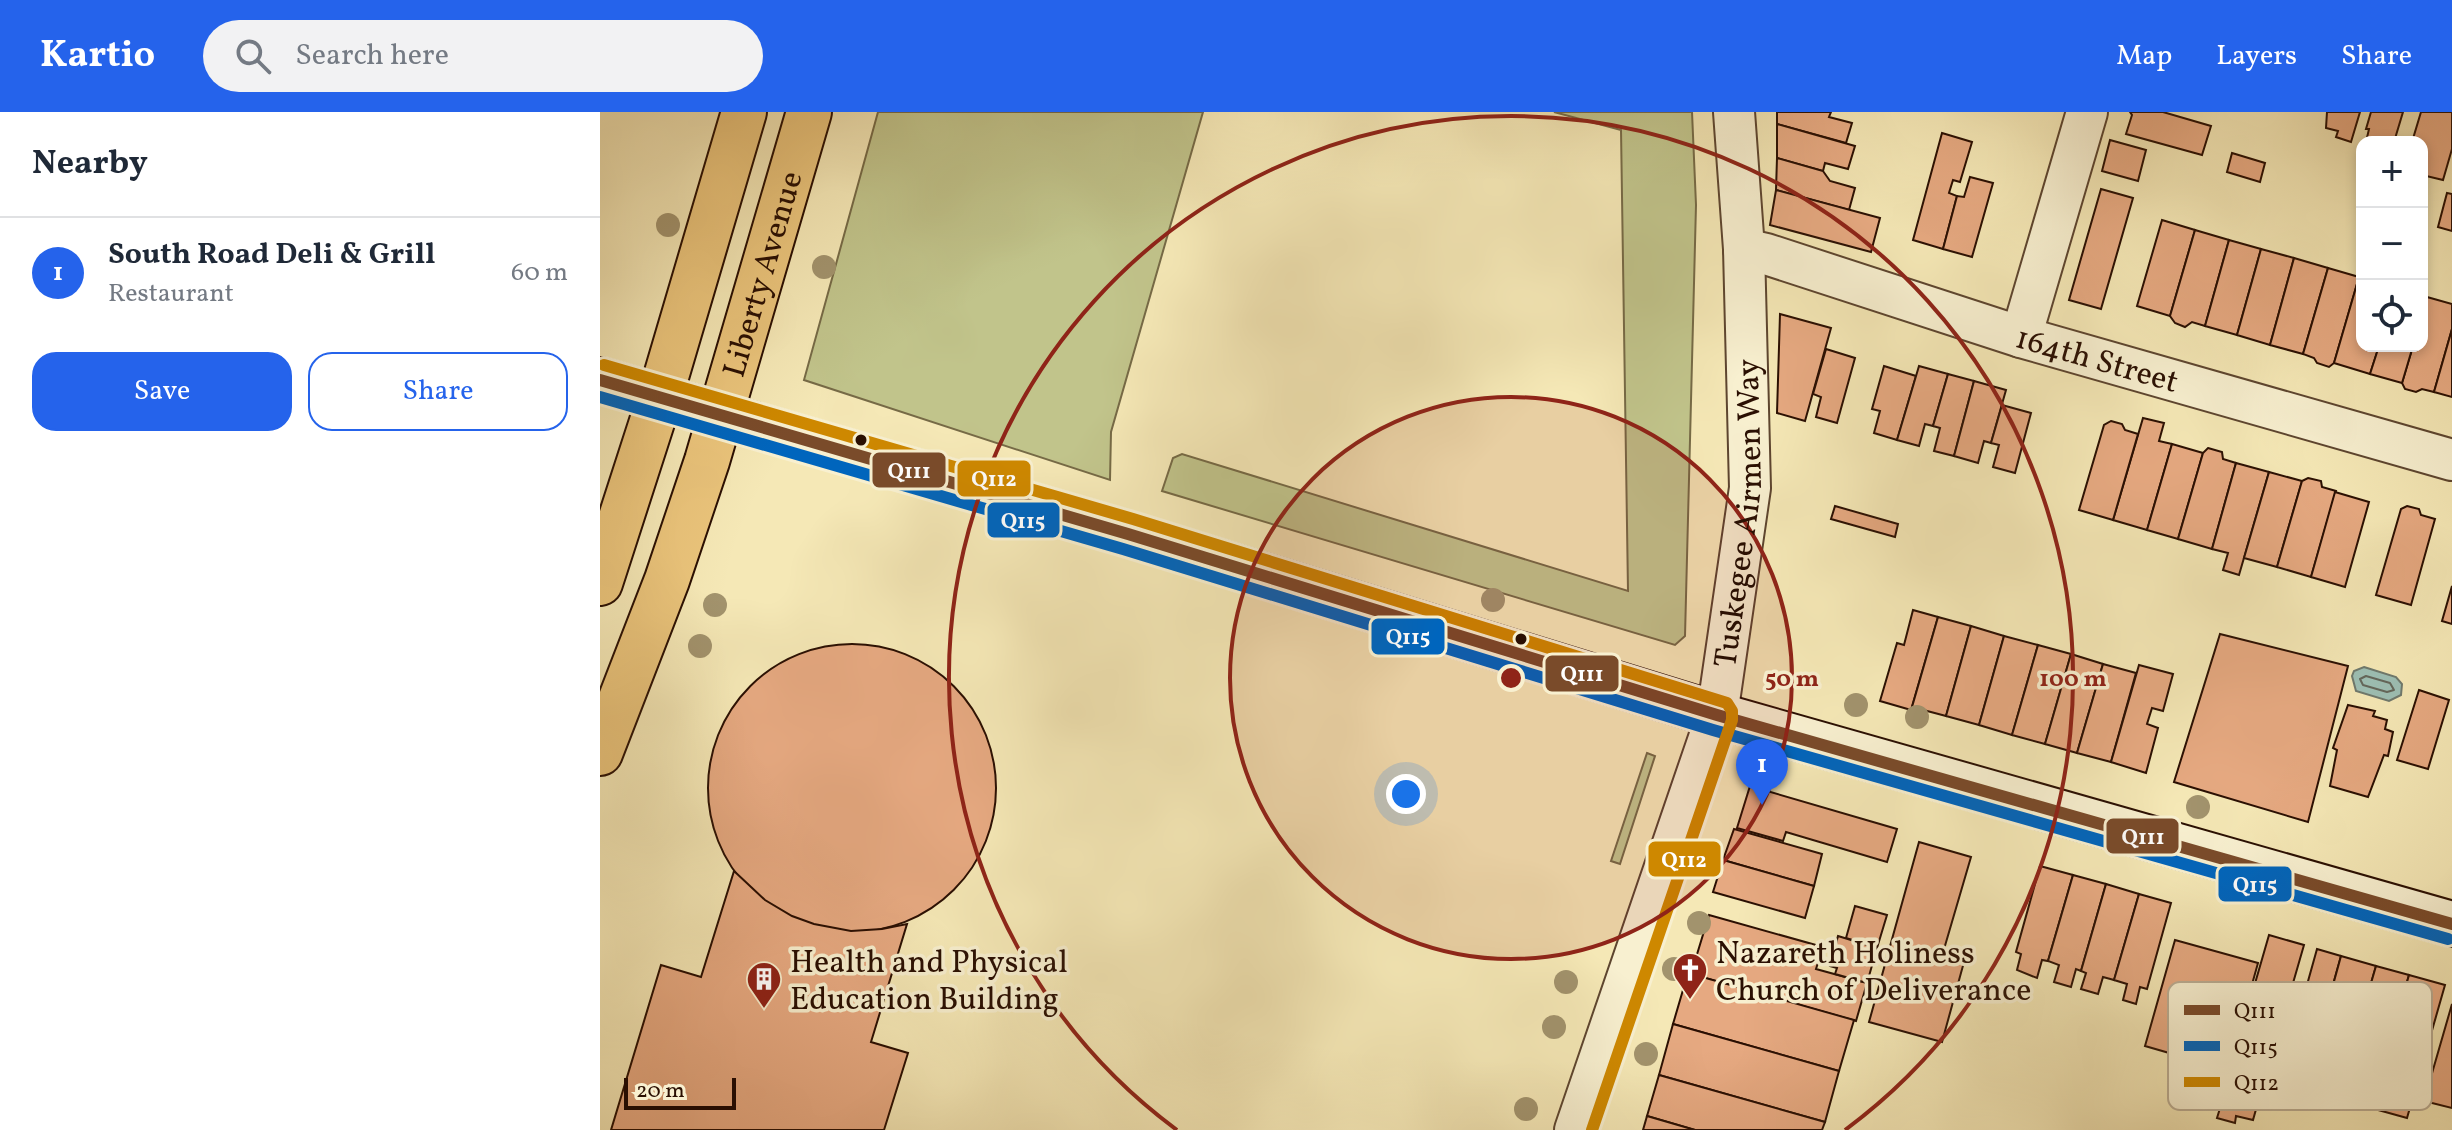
<!DOCTYPE html>
<meta charset="utf-8">
<style>
:root{--surface:#fff;--page:#f2f2f3;--text:#1f2937;--muted:#747a83;--line:#e0e1e3;--accent:#2563eb}
body{margin:0;font-family:Vollkorn,serif;background:var(--page);color:var(--text)}
.controls{position:absolute;right:24px;top:24px;display:grid;overflow:hidden;border-radius:16px;box-shadow:0 4px 12px #0003}
.controls button{width:72px;height:72px;display:grid;place-items:center;padding:0;border:0;border-bottom:2px solid var(--line);background:var(--surface);color:var(--text);font:40px sans-serif}
.scale{position:absolute;left:24px;bottom:20px;width:112px;box-sizing:border-box;padding-left:8px;border:4px solid #2a0f02;border-top:0;font-size:22px;line-height:28px;white-space:nowrap;color:#2a0f02;-webkit-text-stroke:6px #f8f0d0;paint-order:stroke}
.you{position:absolute;left:806px;top:682px;width:28px;height:28px;margin:-20px;border:6px solid #fff;border-radius:50%;background:#1a73e8;box-shadow:0 0 0 12px #1a73e833}
.badge{display:grid;place-items:center;width:52px;height:52px;border-radius:50%;background:var(--accent);color:#fff;font-size:26px;font-weight:700}
.pin{position:absolute;translate:-50% -66px;filter:drop-shadow(0 2px 4px #0008)}
.pin::after{content:'';position:absolute;top:42px;width:28px;height:24px;background:inherit;clip-path:polygon(0 0,100% 0,50% 100%)}
.list{margin:0;padding:0;list-style:none}
h2{display:flex;justify-content:space-between;align-items:center;height:104px;margin:0;padding:0 32px;font-size:34px}
h2 small{font-size:26px;font-weight:400;color:var(--muted)}
.list li{display:grid;grid-template-columns:52px 1fr auto;gap:24px;align-items:center;box-sizing:border-box;height:112px;padding:0 32px;border-top:2px solid var(--line)}
.list b{display:block;font-size:30px;white-space:nowrap}
.list p{margin:0;font-size:26px;white-space:nowrap;color:var(--muted)}
.list em{font-size:26px;font-style:normal;color:var(--muted)}
.actions{display:flex;gap:16px;padding:24px 32px}
.actions a{flex:1;padding:18px 0;border:2px solid var(--accent);border-radius:24px;text-align:center;font-size:28px;color:var(--accent)}
.actions .main{background:var(--accent);color:#fff}
.icon{flex:none;width:44px;height:44px;fill:none;stroke:currentColor;stroke-width:2;stroke-linecap:round;stroke-linejoin:round}
.map{position:relative;flex:none;width:1852px;height:1018px;overflow:hidden}
header{display:flex;align-items:center;gap:48px;box-sizing:border-box;height:112px;padding:0 40px;background:var(--accent);color:#fff}
header strong{font-size:38px}
nav{display:flex;gap:44px;margin-inline-start:auto;font-size:28px}
.search{width:560px;height:72px;background:var(--page);display:flex;align-items:center;gap:20px;box-sizing:border-box;padding:0 28px;border-radius:44px;color:var(--muted);font-size:30px}
main{display:flex}
aside{flex:1;background:var(--surface)}
.map>svg:first-child{display:block}
</style>
<header>
<strong>Kartio</strong>
<div class="search"><svg class="icon" aria-label="search" viewBox="0 0 24 24"><circle cx="10" cy="10" r="6"/><path d="M15 15l6 6"/></svg>Search here</div>
<nav><a>Map</a><a>Layers</a><a>Share</a></nav>
</header>
<main>
<aside>
<h2>Nearby<small></small></h2>
<ul class="list">
<li><span class="badge">1</span><div><b>South Road Deli &amp; Grill</b><p>Restaurant</p></div><em>60 m</em></li>
</ul>
<div class="actions"><a class="main">Save</a><a>Share</a></div>
</aside>
<div class="map">
<svg width="1852" height="1018" viewBox="0 0 1852 1018">
<rect width="100%" height="100%" fill="#f5e8b6"/>
<filter id="stains"><feTurbulence type="fractalNoise" baseFrequency=".0025" numOctaves="4"/><feColorMatrix values="0 0 0 0 .2 0 0 0 0 .09 0 0 0 0 .02 0 0 0 .5 -.17"/></filter>
<radialGradient id="worn" r=".72"><stop offset=".6" stop-color="#630" stop-opacity="0"/><stop offset="1" stop-color="#630" stop-opacity=".3"/></radialGradient>
<g fill="#c1c48b" stroke="#766a46" stroke-width="2">
<polygon points="278,0 603,0 511,320 510,368 204,268"/>
<polygon points="954,0 1092,0 1096,93 1085,524 1075,533 562,379 573,346 582,342 1028,479 1021,18"/>
<polygon points="1047,641 1055,644 1020,752 1011,749"/>
</g>
<polygon fill="#9dbfb4" stroke="#6f796d" stroke-width="2" points="1764,555 1796,565 1802,572 1801,583 1789,589 1756,579 1752,564 1754,559"/>
<g fill="none" stroke-linecap="round" stroke-linejoin="round">
<polygon stroke="#64675b" stroke-width="2" points="1766,564 1790,571 1794,578 1787,580 1763,573 1760,567"/>
</g>
<g fill="#e6a981" stroke="#2a0f02" stroke-width="2">
<polygon points="1177,0 1231,0 1229,5 1252,11 1246,31 1177,12"/>
<polygon points="1530,0 1563,0 1611,14 1602,43 1526,22 1532,3"/>
<polygon points="1727,0 1760,0 1751,30 1736,25 1738,19 1726,16"/>
<polygon points="1771,0 1803,0 1794,30 1766,30 1769,17 1766,17"/>
<polygon points="1821,0 1852,0 1852,37 1843,68 1822,63 1822,30 1812,30"/>
<polygon points="1177,12 1255,34 1248,57 1225,51 1223,59 1177,46"/>
<polygon points="1342,21 1372,30 1360,70 1353,68 1349,81 1357,84 1343,137 1313,128"/>
<polygon points="1510,28 1546,38 1538,69 1502,59"/>
<polygon points="1632,41 1665,51 1660,70 1627,60"/>
<polygon points="1177,46 1223,59 1230,69 1255,76 1249,98 1176,78"/>
<polygon points="1370,65 1393,71 1372,145 1343,137 1357,84 1364,85"/>
<polygon points="1501,77 1533,86 1501,197 1469,188"/>
<polygon points="1176,78 1280,106 1271,140 1170,113"/>
<polygon points="1847,81 1852,82 1852,119 1838,115"/>
<polygon points="1562,108 1595,118 1570,204 1537,194"/>
<polygon points="1595,118 1629,128 1605,214 1592,210 1585,215 1575,211 1570,204"/>
<polygon points="1629,128 1661,137 1637,223 1605,214"/>
<polygon points="1661,137 1694,146 1670,233 1637,223"/>
<polygon points="1694,146 1728,156 1703,242 1670,233"/>
<polygon points="1728,156 1759,165 1734,251 1729,255 1717,251 1714,246 1703,242"/>
<polygon points="1759,165 1762,166 1762,234 1779,234 1770,262 1734,251"/>
<polygon points="1827,185 1852,192 1852,217 1834,280 1822,277 1816,280 1805,277 1802,271 1813,234 1822,234 1822,201"/>
<polygon points="1180,202 1231,216 1205,309 1177,301"/>
<polygon points="1852,217 1852,285 1834,280"/>
<polygon points="1779,234 1813,234 1802,271 1770,262"/>
<polygon points="1226,237 1255,246 1237,311 1216,305 1221,285 1213,282"/>
<polygon points="1284,254 1316,264 1297,328 1274,321 1280,299 1272,297"/>
<polygon points="1319,254 1348,262 1333,314 1325,312 1319,334 1297,328"/>
<polygon points="1348,262 1374,269 1354,344 1334,339 1340,316 1333,314"/>
<polygon points="1374,269 1406,278 1391,331 1384,329 1378,351 1354,344"/>
<polygon points="1402,293 1431,301 1415,361 1393,355 1399,333 1391,331"/>
<polygon points="1543,306 1564,311 1559,329 1572,332 1547,418 1513,408"/>
<polygon points="1511,309 1522,312 1525,318 1538,322 1513,408 1479,398 1504,313"/>
<polygon points="1572,332 1603,341 1578,427 1547,418"/>
<polygon points="1608,336 1622,340 1623,347 1636,351 1612,437 1578,427 1603,341"/>
<polygon points="1636,351 1669,360 1639,463 1623,458 1628,441 1612,437"/>
<polygon points="1669,360 1702,369 1677,455 1644,446"/>
<polygon points="1708,366 1721,369 1722,375 1736,379 1711,465 1677,455 1702,369"/>
<polygon points="1735,380 1769,390 1745,475 1711,465"/>
<polygon points="1235,394 1298,412 1295,425 1231,407"/>
<polygon points="1807,394 1819,397 1821,403 1835,407 1811,493 1776,483 1801,397"/>
<polygon points="1852,474 1852,512 1842,509"/>
<polygon points="1313,498 1338,505 1311,598 1280,589 1297,531 1304,533"/>
<polygon points="1338,505 1371,514 1346,604 1312,595"/>
<polygon points="1371,514 1404,524 1379,613 1346,604"/>
<polygon points="1620,522 1748,554 1708,710 1574,670"/>
<polygon points="1404,524 1438,533 1412,623 1379,613"/>
<circle cx="252" cy="676" r="144"/>
<polygon points="1438,533 1471,542 1445,632 1412,623"/>
<polygon points="1471,542 1503,552 1477,641 1445,632"/>
<polygon points="1503,552 1536,561 1511,650 1477,641"/>
<polygon points="1539,553 1573,562 1563,599 1552,596 1547,612 1558,616 1546,661 1511,650"/>
<polygon points="1819,578 1849,588 1828,657 1797,648"/>
<polygon points="1748,593 1775,599 1773,604 1787,608 1785,617 1793,620 1788,644 1784,643 1768,685 1730,674 1737,638 1733,636"/>
<polygon points="1150,674 1297,717 1287,750 1186,720 1183,729 1137,716"/>
<polygon points="1134,717 1222,742 1214,774 1123,748"/>
<polygon points="1319,730 1371,745 1342,844 1364,850 1342,930 1269,910"/>
<polygon points="1123,748 1214,774 1205,806 1113,780"/>
<polygon points="1440,754 1473,763 1448,849 1442,848 1437,866 1417,858 1421,842 1416,840"/>
<polygon points="134,759 165,788 192,804 214,812 251,819 282,817 307,812 271,930 308,941 284,1018 11,1018 61,853 101,865"/>
<polygon points="1473,763 1506,772 1481,859 1476,857 1471,875 1454,870 1459,853 1448,849"/>
<polygon points="1506,772 1539,782 1514,868 1503,865 1498,882 1481,877 1486,861 1481,859"/>
<polygon points="1539,782 1571,791 1547,877 1540,875 1536,892 1523,888 1527,872 1514,868"/>
<polygon points="1255,794 1287,803 1277,836 1246,826"/>
<polygon points="1109,803 1223,835 1216,857 1267,871 1256,909 1091,862"/>
<polygon points="1669,823 1704,833 1678,923 1643,913"/>
<polygon points="1238,824 1277,836 1267,871 1235,862 1237,856 1230,854"/>
<polygon points="1575,828 1658,851 1628,958 1545,934"/>
<polygon points="1717,837 1741,844 1710,955 1686,948"/>
<polygon points="1741,844 1776,854 1756,923 1722,913"/>
<polygon points="1776,854 1809,863 1789,932 1756,923"/>
<polygon points="1088,861 1254,908 1239,959 1073,912"/>
<polygon points="1809,863 1845,873 1807,1006 1771,996"/>
<polygon points="1852,892 1852,996 1824,989"/>
<polygon points="1073,912 1239,959 1225,1010 1059,963"/>
<polygon points="1059,963 1225,1010 1222,1018 1095,1018 1047,1004"/>
<polygon points="1629,967 1662,976 1653,1008 1636,1004 1635,1011 1617,1006"/>
<polygon points="1047,1004 1095,1018 1043,1018"/>
</g>
<g fill="none" stroke-linecap="round" stroke-linejoin="round">
<g stroke="#5d452f" stroke-width="44">
<g id="minor">
<path id="s1" d="M1144 137 1166 142 1421 225 1852 348"/>
<polyline points="1421,225 1487,0"/>
<path id="s2" d="M975 1018 1117 603 1150 376 1144 137 1134 0"/>
</g>
</g>
<g stroke="#2a0f02" stroke-width="48">
<polyline id="secondary" points="0,268 528,422 1117,603 1852,812"/>
</g>
<g stroke="#2a0f02" stroke-width="48">
<g id="primary">
<polyline points="0,471 60,285 144,0"/>
<path id="s3" d="M0 641 67 468 107 349 209 0"/>
</g>
</g>
<use href="#minor" stroke="#f8f0d0" stroke-width="40"/>
<use href="#secondary" stroke="#f8f0d0" stroke-width="44"/>
<use href="#primary" stroke="#eac47b" stroke-width="44"/>
<g stroke="#f8f0d0" stroke-width="18">
<polyline id="bus-1" points="0,268 528,422 1117,603 1852,812"/>
</g>
<g stroke="#f8f0d0" stroke-width="18">
<polyline id="bus-2" points="0,285 523,437 1113,618 1848,827"/>
</g>
<g stroke="#f8f0d0" stroke-width="18">
<polyline id="bus-3" points="4,253 533,407 1127,591 1132,599 1132,608 992,1018"/>
</g>
<use href="#bus-1" stroke="#7a4b2a" stroke-width="12"/>
<use href="#bus-2" stroke="#0065bd" stroke-width="12"/>
<use href="#bus-3" stroke="#ce8800" stroke-width="12"/>
</g>
<g fill="#a2936d">
<circle cx="68" cy="113" r="12"/>
<circle cx="224" cy="155" r="12"/>
<circle cx="893" cy="488" r="12"/>
<circle cx="115" cy="493" r="12"/>
<circle cx="100" cy="534" r="12"/>
<circle cx="1256" cy="593" r="12"/>
<circle cx="1317" cy="605" r="12"/>
<circle cx="1598" cy="695" r="12"/>
<circle cx="1111" cy="753" r="12"/>
<circle cx="1099" cy="811" r="12"/>
<circle cx="1074" cy="857" r="12"/>
<circle cx="966" cy="870" r="12"/>
<circle cx="954" cy="915" r="12"/>
<circle cx="1046" cy="942" r="12"/>
<circle cx="926" cy="997" r="12"/>
</g>
<circle cx="911" cy="566" r="281" fill="#8f2418" fill-opacity=".12"/>
<g fill="none" stroke="#8f2418" stroke-width="4">
<circle cx="911" cy="566" r="281"/>
<path d="M577 1018A562 562 0 1 1 1245 1018"/>
</g>
<defs>
<g id="church-pin" transform="scale(1.8)"><path d="M0 17L-7.5 6A9.5 9.5 0 1 1 7.5 6Z" fill="#8f2418" stroke="#f8f0d0"/><path d="M-1.2-6h2.4v3.5h3.3v2.4h-3.3V6h-2.4V-.1h-3.3v-2.4h3.3Z" fill="#fff"/></g>
<g id="building-pin" transform="scale(1.8)"><path d="M0 17L-7.5 6A9.5 9.5 0 1 1 7.5 6Z" fill="#8f2418" stroke="#f8f0d0"/><path d="M-4-6H4V6H1V3H-1V6H-4ZM-2.5-4.3h1.7v1.8h-1.7ZM.8-4.3h1.7v1.8H.8ZM-2.5-1h1.7V.8h-1.7ZM.8-1h1.7V.8H.8Z" fill="#fff"/></g>
</defs>
<g fill-rule="evenodd">
<use href="#church-pin" x="1090" y="858"/>
<use href="#building-pin" x="164" y="867"/>
</g>
<g fill="#2a0f02" stroke="#f8f0d0" stroke-width="3">
<circle cx="261" cy="328" r="7"/>
<circle cx="921" cy="527" r="7"/>
</g>
<g text-anchor="middle" stroke-width="7" stroke-linejoin="round" paint-order="stroke">
<g font-size="32" fill="#2a0f02" stroke="#f8f0d0">
<text dy="11" stroke="none"><textPath href="#s3" startOffset="506">Liberty Avenue</textPath></text>
<text dy="11" stroke="none"><textPath href="#s1" startOffset="370">164th Street</textPath></text>
<text dy="11" stroke="none"><textPath href="#s2" startOffset="642">Tuskegee Airmen Way</textPath></text>
</g>
<g font-size="32" fill="#2a0f02" stroke="#f8f0d0" text-anchor="start">
<text x="1116" y="851">Nazareth Holiness<tspan x="1116" dy="37">Church of Deliverance</tspan></text>
<text x="190" y="860">Health and Physical<tspan x="190" dy="37">Education Building</tspan></text>
</g>
</g>
<rect x="1568" y="870" width="264" height="128" rx="12" fill="#f8f0d0" stroke="#baac92" stroke-width="2"/>
<rect x="1584" y="893" width="36" height="10" fill="#7a4b2a"/>
<rect x="1584" y="929" width="36" height="10" fill="#0065bd"/>
<rect x="1584" y="965" width="36" height="10" fill="#ce8800"/>
<g font-size="22" fill="#2a0f02">
<text x="1634" y="906">Q111</text>
<text x="1634" y="942">Q115</text>
<text x="1634" y="978">Q112</text>
</g>
<circle cx="911" cy="566" r="12" fill="#8f2418" stroke="#f8f0d0" stroke-width="4"/>
<g font-size="24" text-anchor="middle" font-weight="bold" fill="#8f2418" stroke="#f8f0d0" stroke-width="7" stroke-linejoin="round" paint-order="stroke">
<text x="1192" y="574">50 m</text>
<text x="1473" y="574">100 m</text>
</g>
<g stroke="#f8f0d0" stroke-width="3">
<rect x="271" y="339" width="76" height="38" rx="8" fill="#7a4b2a"/>
<rect x="356" y="347" width="76" height="39" rx="8" fill="#ce8800"/>
<rect x="386" y="389" width="75" height="38" rx="8" fill="#0065bd"/>
<rect x="770" y="505" width="76" height="39" rx="8" fill="#0065bd"/>
<rect x="944" y="542" width="76" height="39" rx="8" fill="#7a4b2a"/>
<rect x="1505" y="705" width="75" height="38" rx="8" fill="#7a4b2a"/>
<rect x="1047" y="728" width="75" height="38" rx="8" fill="#ce8800"/>
<rect x="1617" y="753" width="76" height="38" rx="8" fill="#0065bd"/>
</g>
<g font-size="22" text-anchor="middle" font-weight="bold" fill="#fff">
<text x="309" y="366">Q111</text>
<text x="394" y="374">Q112</text>
<text x="423" y="416">Q115</text>
<text x="808" y="532">Q115</text>
<text x="982" y="569">Q111</text>
<text x="1543" y="732">Q111</text>
<text x="1084" y="755">Q112</text>
<text x="1655" y="780">Q115</text>
</g>
<rect width="100%" height="100%" filter="url(#stains)"/>
<rect width="100%" height="100%" fill="url(#worn)"/>
</svg>
<div class="controls">
<button>+</button>
<button>−</button>
<button><svg class="icon" aria-label="locate" viewBox="0 0 24 24"><circle cx="12" cy="12" r="6"/><path d="M12 2v4M12 18v4M2 12h4M18 12h4"/></svg></button>
</div>
<div class="scale">20 m</div>
<div class="you"></div>
<div class="pin badge" style="left:1162px;top:693px">1</div>
</div>
</main>
